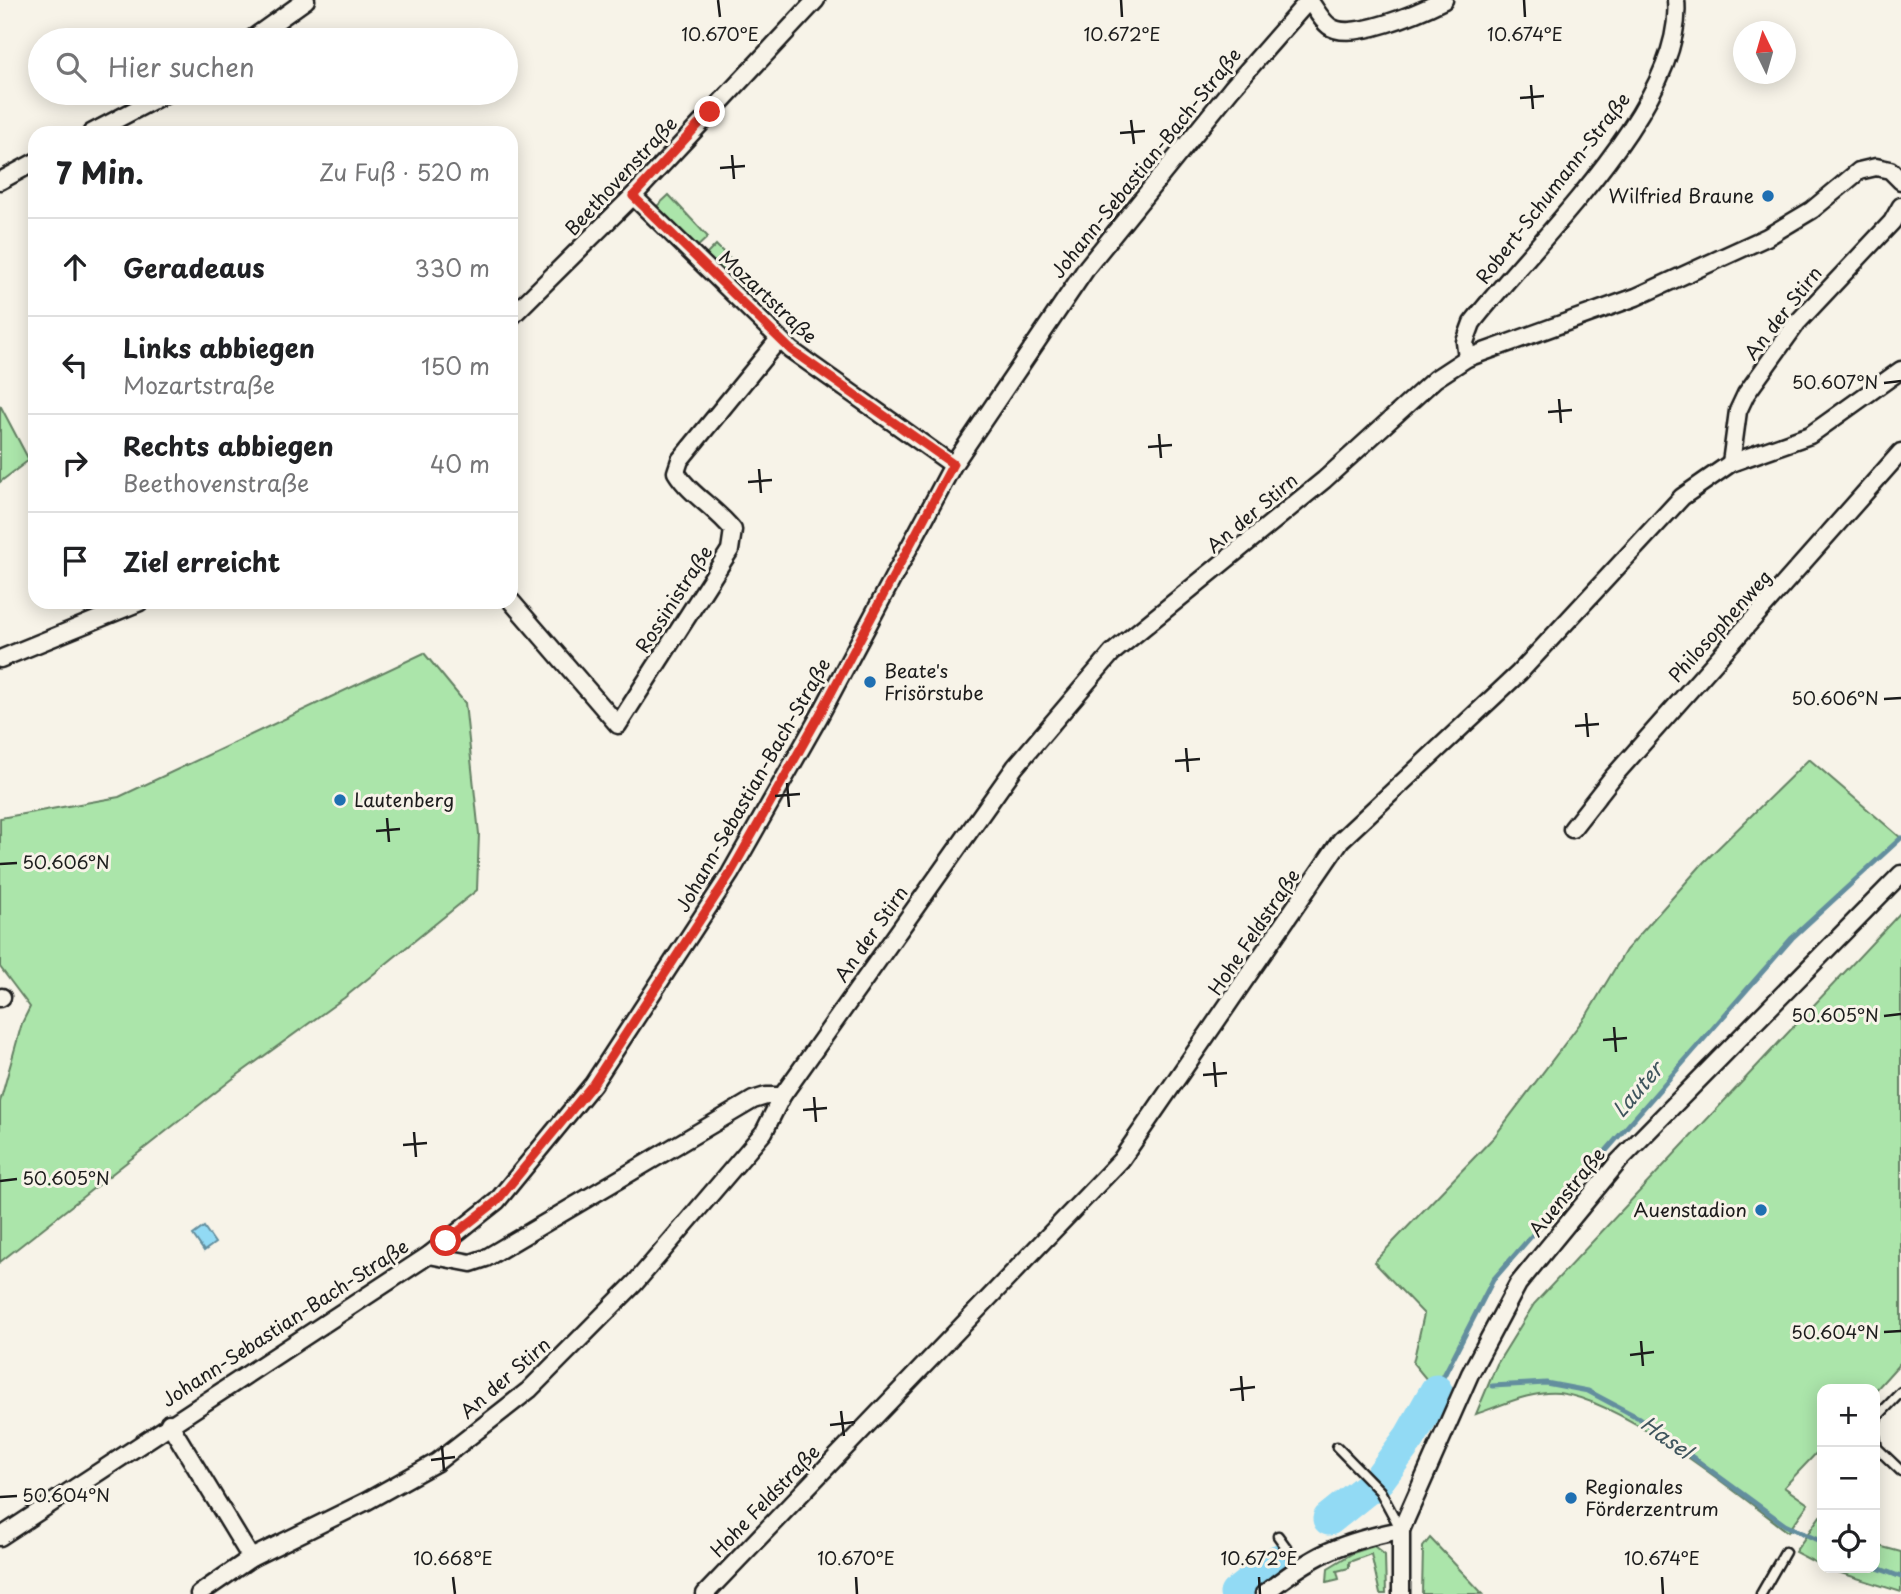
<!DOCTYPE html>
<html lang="de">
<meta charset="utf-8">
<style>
:root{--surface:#fff;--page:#f6f6f6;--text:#202124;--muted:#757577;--line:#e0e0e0}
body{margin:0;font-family:"Playpen Sans",sans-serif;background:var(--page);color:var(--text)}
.controls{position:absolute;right:21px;bottom:21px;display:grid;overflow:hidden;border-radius:14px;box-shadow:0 4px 18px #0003}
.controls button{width:63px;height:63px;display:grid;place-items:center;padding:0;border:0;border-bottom:2px solid var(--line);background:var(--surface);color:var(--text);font:35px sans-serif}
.compass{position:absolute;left:1733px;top:21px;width:63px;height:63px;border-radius:50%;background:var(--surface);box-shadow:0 4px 18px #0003;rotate:355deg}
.stop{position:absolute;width:21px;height:21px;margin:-16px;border:5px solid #d93025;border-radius:50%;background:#fff}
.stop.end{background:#d93025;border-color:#fff;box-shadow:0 2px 7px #0008}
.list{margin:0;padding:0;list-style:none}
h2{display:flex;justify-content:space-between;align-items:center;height:91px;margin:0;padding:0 28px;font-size:30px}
h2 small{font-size:23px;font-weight:400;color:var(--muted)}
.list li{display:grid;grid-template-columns:46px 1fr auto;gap:21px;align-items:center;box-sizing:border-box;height:98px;padding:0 28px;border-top:2px solid var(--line)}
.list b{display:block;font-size:26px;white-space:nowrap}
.list p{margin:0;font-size:23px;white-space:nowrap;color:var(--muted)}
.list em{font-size:23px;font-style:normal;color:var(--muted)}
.icon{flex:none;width:38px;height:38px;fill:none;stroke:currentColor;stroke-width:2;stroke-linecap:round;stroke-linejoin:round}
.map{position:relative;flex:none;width:1901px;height:1594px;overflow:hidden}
.search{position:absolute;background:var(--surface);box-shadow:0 4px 18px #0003;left:28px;top:28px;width:490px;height:77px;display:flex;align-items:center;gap:18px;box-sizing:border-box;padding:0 24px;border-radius:38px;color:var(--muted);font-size:26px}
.panel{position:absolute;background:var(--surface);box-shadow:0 4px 18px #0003;left:28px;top:126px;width:490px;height:483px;border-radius:21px}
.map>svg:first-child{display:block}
</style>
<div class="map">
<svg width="1901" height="1594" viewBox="0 0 1901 1594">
<rect width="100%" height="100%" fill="#f7f3e8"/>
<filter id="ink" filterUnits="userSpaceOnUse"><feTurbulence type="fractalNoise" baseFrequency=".0143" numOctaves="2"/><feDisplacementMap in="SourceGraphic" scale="14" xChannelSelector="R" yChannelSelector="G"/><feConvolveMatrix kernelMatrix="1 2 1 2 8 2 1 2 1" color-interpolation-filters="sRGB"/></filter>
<g filter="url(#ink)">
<g fill="#abe5aa" stroke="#648063" stroke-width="2">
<polygon points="669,195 708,237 695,249 656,207"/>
<polygon points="716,245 754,283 742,295 704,257"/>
<polygon points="0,405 29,460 0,482"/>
<polygon points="424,653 465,703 479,834 477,890 344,998 235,1077 0,1262 0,1102 22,1023 30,1007 0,967 0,818 119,797"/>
<polygon points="1809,759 1901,838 1792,938 1493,1280 1436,1391 1413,1363 1424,1314 1374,1262 1494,1137 1588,1013 1626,950 1704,862"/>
<path d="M1901 912V1362L1875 1391 1822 1389V1447L1784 1487 1808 1504 1788 1532C1735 1491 1623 1401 1559 1393 1533 1390 1500 1406 1476 1414L1497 1364 1534 1304Z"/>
<polygon points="1820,1516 1822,1517 1822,1566 1795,1552"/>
<polygon points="1430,1538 1483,1594 1422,1594 1423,1547"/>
<polygon points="1875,1545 1901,1552 1901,1592 1825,1568 1875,1568"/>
<polygon points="1374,1546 1385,1555 1386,1594 1380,1594 1371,1554 1349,1562 1349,1568 1337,1571 1339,1579 1327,1582 1328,1568 1353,1553"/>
</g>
<polygon fill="#92daf4" stroke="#638e9e" stroke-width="2" points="204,1227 215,1243 204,1251 193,1235"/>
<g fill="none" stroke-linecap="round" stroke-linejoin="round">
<g stroke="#638e9e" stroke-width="5">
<polyline points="1492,1386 1546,1383 1588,1391 1639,1418 1785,1525 1822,1542"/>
<polyline points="1436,1391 1493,1280 1792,938 1901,838"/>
<polyline points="1875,1567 1901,1577"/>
</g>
<g stroke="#92daf4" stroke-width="33">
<polyline points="1329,1519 1379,1479 1410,1437 1436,1391"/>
<polyline points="1236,1594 1279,1560"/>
</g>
<g stroke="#1c1c1c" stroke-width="13">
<g id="lane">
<polyline points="1875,1428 1876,1418 1901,1392"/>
<polyline points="1875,1436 1877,1448 1901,1471"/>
<polyline points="1337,1447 1380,1491 1401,1530"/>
<polyline points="1278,1536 1299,1565"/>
<polyline points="1761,1594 1785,1552"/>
</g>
</g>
<g stroke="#1c1c1c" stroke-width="21">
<g id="street">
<polyline points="250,40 306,0"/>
<polyline points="91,133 167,93"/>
<polyline points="0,181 35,162"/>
<polyline points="633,196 791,350 953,465"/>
<polyline points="511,317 633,196 816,0"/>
<path d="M1467 358 1465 342 1472 323C1533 244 1686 103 1676 0"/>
<polyline points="1731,463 1738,411 1746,394 1797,323 1892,222 1901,206"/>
<path d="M511 601 618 725 730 550 733 530C716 508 690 495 676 472L680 460 779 339"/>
<polyline points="0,659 140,602"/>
<polyline points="1572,829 1612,778 1901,452"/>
<polyline points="0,998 2,997"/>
<polyline points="429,1255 471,1263 486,1258 753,1100 766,1096 782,1096"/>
<polyline points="169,1423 251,1558"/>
<path d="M0 1537 429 1255 497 1201 593 1084 730 874 819 717 953 465 1088 266 1232 88 1309 0C1315 8 1321 20 1329 26 1350 43 1422 11 1444 0"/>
<polyline points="199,1594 251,1558 367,1501 437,1462 529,1390 635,1283 764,1132 782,1096 1015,767 1112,653 1324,480 1435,379 1467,358 1636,297 1767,237 1812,210 1859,171 1876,167 1890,170 1901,181"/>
<polyline points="705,1594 1121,1160 1341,840 1519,673 1682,497 1731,463 1810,435 1901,370"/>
<path d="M1264 1594C1312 1555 1340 1542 1401 1530"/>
<polyline points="1401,1594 1401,1530 1470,1374 1518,1284 1619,1161 1901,874"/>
</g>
</g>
<use href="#lane" stroke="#f7f3e8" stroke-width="8"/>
<use href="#street" stroke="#f7f3e8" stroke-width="16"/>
</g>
</g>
<g fill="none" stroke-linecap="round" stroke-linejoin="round" filter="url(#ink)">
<polyline stroke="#d93025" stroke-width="9" points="446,1241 497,1201 593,1084 730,874 819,716 953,464 791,350 633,196 710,112"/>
</g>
<path fill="none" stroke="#1c1c1c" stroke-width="2.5" d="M718 0 720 17M1121 0 1122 17M1524 0 1525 17M1531 85 1533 109M1520 98 1544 96M1131 120 1134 144M1120 133 1145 131M732 155 734 179M720 168 745 166M1884 383 1901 381M1559 399 1561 423M1548 412 1572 410M1159 434 1161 458M1148 447 1172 445M759 469 761 493M748 482 772 480M1884 699 1901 698M1586 713 1588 737M1575 726 1599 724M1186 748 1188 772M1175 761 1200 759M787 783 789 807M775 796 800 794M387 818 389 842M376 831 400 829M0 864 17 863M1884 1016 1901 1014M1614 1027 1616 1052M1603 1040 1627 1038M1214 1062 1216 1087M1203 1075 1227 1073M814 1097 816 1122M803 1110 827 1108M414 1132 416 1157M403 1145 427 1143M0 1181 17 1179M1884 1332 1901 1331M1641 1341 1643 1366M1630 1355 1654 1352M1241 1376 1243 1401M1230 1390 1255 1387M841 1411 844 1436M830 1425 855 1422M442 1446 444 1471M431 1460 455 1457M0 1497 17 1496M453 1577 455 1594M856 1577 857 1594M1259 1577 1260 1594M1662 1577 1663 1594"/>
<g fill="#1f6fb2" stroke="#f7f3e8" stroke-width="2.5">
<circle cx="1768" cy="196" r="7"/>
<circle cx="870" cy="682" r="7"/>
<circle cx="340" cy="800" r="7"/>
<circle cx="1761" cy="1210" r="7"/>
<circle cx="1571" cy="1498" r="7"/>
</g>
<g text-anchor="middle" stroke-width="6" stroke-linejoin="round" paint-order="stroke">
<g font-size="19" fill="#1c1c1c" stroke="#f7f3e8">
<text transform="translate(1146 163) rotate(-51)" y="7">Johann-Sebastian-Bach-Straße</text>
<text transform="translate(621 176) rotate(-47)" y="7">Beethovenstraße</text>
<text transform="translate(1553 188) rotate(-52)" y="7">Robert-Schumann-Straße</text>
<text transform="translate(768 297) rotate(43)" y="7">Mozartstraße</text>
<text transform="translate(1783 313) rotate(-52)" y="7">An der Stirn</text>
<text transform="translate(1252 513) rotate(-40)" y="7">An der Stirn</text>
<text transform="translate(674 599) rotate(-57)" y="7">Rossinistraße</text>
<text transform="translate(1720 626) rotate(-48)" y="7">Philosophenweg</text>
<text transform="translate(753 785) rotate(-60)" y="7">Johann-Sebastian-Bach-Straße</text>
<text transform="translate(1254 932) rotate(-56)" y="7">Hohe Feldstraße</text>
<text transform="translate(871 934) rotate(-55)" y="7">An der Stirn</text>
<text transform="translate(1567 1192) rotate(-51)" y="7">Auenstraße</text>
<text transform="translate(285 1323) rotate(-33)" y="7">Johann-Sebastian-Bach-Straße</text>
<text transform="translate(505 1378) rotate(-41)" y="7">An der Stirn</text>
<text transform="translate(765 1501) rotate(-46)" y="7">Hohe Feldstraße</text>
</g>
<g font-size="19" fill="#1c1c1c" stroke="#f7f3e8" text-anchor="start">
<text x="1754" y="203" text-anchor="end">Wilfried Braune</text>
<text x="884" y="678">Beate's<tspan x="884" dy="22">Frisörstube</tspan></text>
<text x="354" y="807">Lautenberg</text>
<text x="1747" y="1217" text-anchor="end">Auenstadion</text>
<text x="1585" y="1494">Regionales<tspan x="1585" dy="22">Förderzentrum</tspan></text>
</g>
<g font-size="21" font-style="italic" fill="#3f555d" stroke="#f7f3e8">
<text transform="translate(1638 1090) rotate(-49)" y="7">Lauter</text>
<text transform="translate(1666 1438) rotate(36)" y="7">Hasel</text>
</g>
</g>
<g font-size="18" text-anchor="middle" fill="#1c1c1c" stroke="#f7f3e8" stroke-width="6" stroke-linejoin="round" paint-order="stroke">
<text x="720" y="41">10.670°E</text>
<text x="1122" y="41">10.672°E</text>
<text x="1525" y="41">10.674°E</text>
<text x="1835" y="389">50.607°N</text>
<text x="1835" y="705">50.606°N</text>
<text x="66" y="869">50.606°N</text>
<text x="1835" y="1022">50.605°N</text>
<text x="66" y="1185">50.605°N</text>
<text x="1835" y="1339">50.604°N</text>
<text x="66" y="1502">50.604°N</text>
<text x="453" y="1565">10.668°E</text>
<text x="856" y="1565">10.670°E</text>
<text x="1259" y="1565">10.672°E</text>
<text x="1662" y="1565">10.674°E</text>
</g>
</svg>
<div class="controls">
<button>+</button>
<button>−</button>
<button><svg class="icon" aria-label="locate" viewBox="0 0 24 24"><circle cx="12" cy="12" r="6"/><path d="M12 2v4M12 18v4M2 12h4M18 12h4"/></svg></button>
</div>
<svg class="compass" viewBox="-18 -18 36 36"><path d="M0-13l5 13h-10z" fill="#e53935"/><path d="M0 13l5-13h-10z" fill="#757577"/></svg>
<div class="stop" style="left:446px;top:1241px"></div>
<div class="stop end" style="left:710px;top:112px"></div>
<div class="search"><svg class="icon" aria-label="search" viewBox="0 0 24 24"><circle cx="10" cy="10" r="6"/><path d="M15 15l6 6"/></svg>Hier suchen</div>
<section class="panel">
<h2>7 Min.<small>Zu Fuß · 520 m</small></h2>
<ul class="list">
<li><svg class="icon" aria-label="ahead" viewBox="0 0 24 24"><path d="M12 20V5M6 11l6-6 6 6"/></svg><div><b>Geradeaus</b></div><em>330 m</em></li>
<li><svg class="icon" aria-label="left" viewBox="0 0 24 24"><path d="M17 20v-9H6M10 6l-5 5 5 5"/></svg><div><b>Links abbiegen</b><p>Mozartstraße</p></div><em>150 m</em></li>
<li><svg class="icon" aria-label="right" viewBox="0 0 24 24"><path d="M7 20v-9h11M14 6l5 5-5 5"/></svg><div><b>Rechts abbiegen</b><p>Beethovenstraße</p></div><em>40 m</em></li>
<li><svg class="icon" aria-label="arrive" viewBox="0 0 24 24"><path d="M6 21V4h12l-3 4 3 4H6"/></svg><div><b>Ziel erreicht</b></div></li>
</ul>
</section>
</div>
